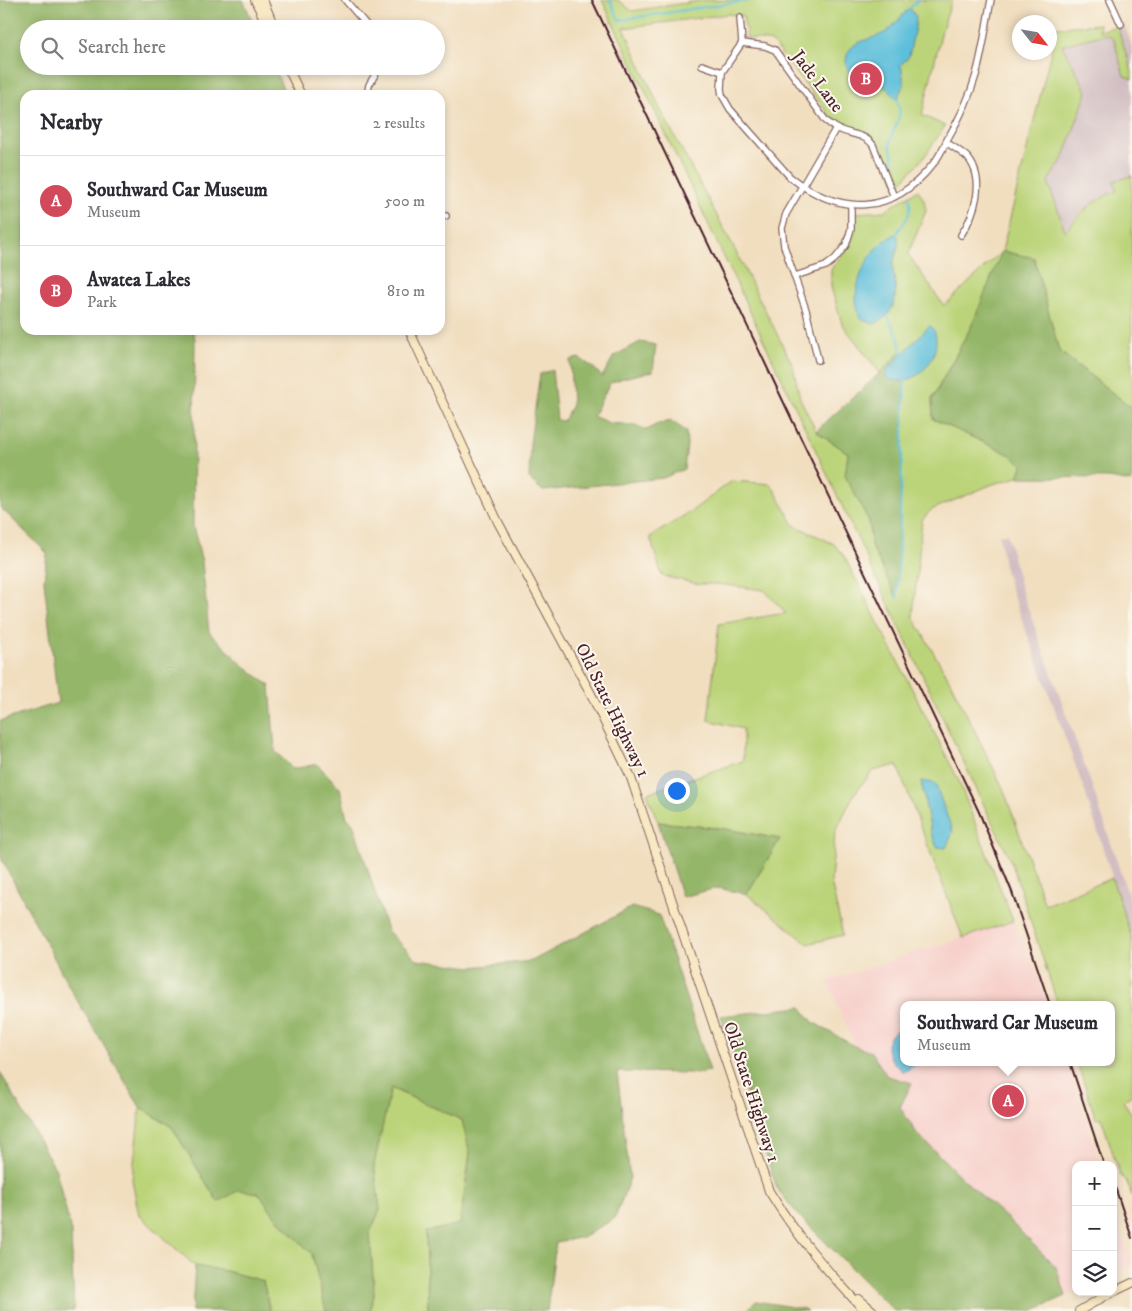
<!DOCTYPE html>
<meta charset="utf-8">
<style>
:root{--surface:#fff;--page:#f7f7f7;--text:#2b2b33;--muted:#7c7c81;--line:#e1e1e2;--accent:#d1495b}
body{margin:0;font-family:"IM FELL DW Pica",serif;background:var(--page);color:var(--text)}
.controls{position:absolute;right:15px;bottom:15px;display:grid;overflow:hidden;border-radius:10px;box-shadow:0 2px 8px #0003}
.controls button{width:45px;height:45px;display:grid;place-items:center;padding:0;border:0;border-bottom:1px solid var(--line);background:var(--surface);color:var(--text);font:25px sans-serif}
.compass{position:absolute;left:1012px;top:15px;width:45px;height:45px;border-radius:50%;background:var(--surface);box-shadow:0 2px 8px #0003;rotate:121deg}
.you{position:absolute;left:676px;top:790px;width:18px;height:18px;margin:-12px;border:4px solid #fff;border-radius:50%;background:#1a73e8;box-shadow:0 0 0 8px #1a73e833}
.badge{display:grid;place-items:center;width:32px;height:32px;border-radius:50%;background:var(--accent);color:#fff;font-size:16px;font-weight:700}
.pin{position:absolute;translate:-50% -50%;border:2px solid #fff;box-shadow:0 1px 5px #0006}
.popup{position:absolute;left:900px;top:1001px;width:215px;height:65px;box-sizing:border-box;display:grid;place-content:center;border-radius:10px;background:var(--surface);filter:drop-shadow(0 1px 4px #0005);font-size:16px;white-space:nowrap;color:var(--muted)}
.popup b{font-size:19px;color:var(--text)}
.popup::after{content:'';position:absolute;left:50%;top:100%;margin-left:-10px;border:10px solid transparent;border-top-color:var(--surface)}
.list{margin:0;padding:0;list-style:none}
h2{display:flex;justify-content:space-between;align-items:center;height:65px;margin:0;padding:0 20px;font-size:21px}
h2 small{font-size:16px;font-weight:400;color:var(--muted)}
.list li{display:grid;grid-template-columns:32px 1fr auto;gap:15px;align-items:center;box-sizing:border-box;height:90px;padding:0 20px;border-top:1px solid var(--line)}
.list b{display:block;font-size:19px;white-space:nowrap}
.list p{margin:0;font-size:16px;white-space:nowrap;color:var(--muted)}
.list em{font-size:16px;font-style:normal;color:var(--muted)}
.icon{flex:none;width:28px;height:28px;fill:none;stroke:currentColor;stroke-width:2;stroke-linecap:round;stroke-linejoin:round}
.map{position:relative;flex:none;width:1132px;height:1311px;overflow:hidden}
.search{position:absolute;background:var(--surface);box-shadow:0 2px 8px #0003;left:20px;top:20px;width:425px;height:55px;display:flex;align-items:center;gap:12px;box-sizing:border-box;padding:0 18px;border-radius:28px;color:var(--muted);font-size:19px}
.panel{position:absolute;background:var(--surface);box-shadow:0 2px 8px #0003;left:20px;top:90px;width:425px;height:245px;border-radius:15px}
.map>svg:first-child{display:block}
</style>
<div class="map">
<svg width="1132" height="1311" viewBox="0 0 1132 1311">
<rect width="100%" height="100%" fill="#fbf7ec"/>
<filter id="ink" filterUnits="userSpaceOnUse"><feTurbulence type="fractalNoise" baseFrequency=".02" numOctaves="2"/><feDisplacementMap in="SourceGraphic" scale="10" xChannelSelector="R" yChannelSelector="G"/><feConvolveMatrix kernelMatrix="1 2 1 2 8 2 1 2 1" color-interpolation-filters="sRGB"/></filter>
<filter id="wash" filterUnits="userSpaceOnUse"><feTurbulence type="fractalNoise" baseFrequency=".0096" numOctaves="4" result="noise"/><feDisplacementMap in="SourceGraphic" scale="20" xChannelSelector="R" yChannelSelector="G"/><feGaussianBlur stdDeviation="1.12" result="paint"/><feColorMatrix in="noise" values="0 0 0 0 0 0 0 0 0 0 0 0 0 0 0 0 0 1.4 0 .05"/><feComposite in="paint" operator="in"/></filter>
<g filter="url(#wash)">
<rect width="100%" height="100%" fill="#f1debf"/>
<g fill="#f7d0cb">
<polygon points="1013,921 1037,975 1047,1005 904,1005 904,1062 1067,1062 1100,1165 1076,1165 1076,1292 1066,1296 1056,1267 1011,1222 963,1179 916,1132 900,1107 887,1076 871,1052 854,1046 828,981"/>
<polygon points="1113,1207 1132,1265 1132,1268 1113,1276"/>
</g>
<g fill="#d2bec2">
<polygon points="1124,23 1132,47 1132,71 1117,26"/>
<polygon points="1107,34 1114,40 1124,76 1132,79 1132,176 1114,181 1117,191 1099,198 1083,210 1064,231 1048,181 1064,157 1069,141 1062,44"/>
<polygon points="1007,533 1021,589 1092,786 1132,907 1132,939 1084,789 1009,584 1004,565 999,535"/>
</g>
<g fill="#bbd479" stroke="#827a52" fill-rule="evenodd">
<path d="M602 0H618L632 11 706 0H952L942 30 922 115 945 126 925 156 897 187 874 136 832 118 772 42 747 38 743 16 728 14 624 28 659 107 732 244 793 366 800 398 816 431 848 453 846 476 869 521 871 545 897 597 905 376 902 352 880 373 842 324 831 287V269C846 252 854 236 855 213L884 211 918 190 924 200 926 211 908 254 944 306 1002 251 1057 27 1099 24 1100 31 1117 26 1132 71V79L1124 76 1114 40 1107 34 1062 45 1087 92 1064 157 1048 181 1065 231C1083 211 1091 201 1117 191L1114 181 1132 176V408L1059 351 1034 258 1002 252 972 325 932 399 933 419 1011 455 1022 466 1018 477 993 484 931 510 922 520 913 617 950 681 1003 788 1045 905 1112 878 1132 939V1095L1123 1101 1132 1114V1196L1126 1180 1120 1175 1101 1117 1096 1119 1077 1062H1112V1005H1058L1012 864Z"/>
<path d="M732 481 771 484 794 525 834 544 844 556 958 779 1013 921 963 938 897 765 873 771 854 794 835 832 831 882 843 935 808 944 747 894 779 839 726 829 658 822 647 793 743 761V729L708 720 719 624 786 613 764 590 717 584H698L662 576 650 537 693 510ZM921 781 944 811 953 831 937 847 931 832Z"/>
<polygon points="390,1088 462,1120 470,1153 460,1225 426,1232 428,1311 370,1311 374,1295 370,1232 380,1210 374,1165"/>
<polygon points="140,1107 172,1127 218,1202 239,1190 259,1193 275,1216 312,1254 326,1311 270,1311 263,1281 226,1271 195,1266 139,1215 132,1180"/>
</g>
<g fill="#94b669" stroke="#6f6a4a">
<polygon points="0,0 243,0 256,29 29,29 29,66 273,66 286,95 25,95 25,330 193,330 195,339 193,526 202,562 209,632 242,664 270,686 275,751 293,769 317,764 340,788 347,818 353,823 387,930 417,960 471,967 532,961 632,907 659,915 710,1071 699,1073 617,1072 630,1178 615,1218 584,1237 556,1242 547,1311 428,1311 426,1232 460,1224 470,1153 462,1120 391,1088 374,1165 380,1210 370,1232 374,1295 370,1311 326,1311 312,1254 275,1216 259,1193 239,1190 218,1202 172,1127 140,1107 71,990 0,856 0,721 58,703 44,581 47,553 0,507"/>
<polygon points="1002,251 1034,258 1059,351 1132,408 1132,482 1109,478 1018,477 1022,466 1011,455 933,419 932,400 972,325"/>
<polygon points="640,342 656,345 653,371 623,378 610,383 593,416 609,423 635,425 647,430 657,424 671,421 686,431 687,445 684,469 663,478 543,491 529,479 530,443 540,374 552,370 557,420 563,421 572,405 570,360 579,358 594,368 602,377 614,356"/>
<polygon points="901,351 905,376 897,598 871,545 869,521 845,476 848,453 816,431 880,373"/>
<polygon points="658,822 726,829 780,839 747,894 717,888 682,897"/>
<polygon points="801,1007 813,1022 854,1046 871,1052 887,1076 912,1083 900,1107 916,1132 963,1179 1011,1222 1056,1267 1066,1296 1032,1311 894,1311 802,1219 777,1189 721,1016"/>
<polygon points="0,1072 56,1170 71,1231 74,1311 0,1311"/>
<polygon points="195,1266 226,1271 263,1281 270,1311 192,1311"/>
<polygon points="756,1301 804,1309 807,1311 746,1311"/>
</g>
<g fill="#5dbfdb" stroke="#546f83">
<path d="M910 8 916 17 915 27 909 56 901 65 904 83 897 100C893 96 889 89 884 87 873 83 866 89 855 79 851 76 846 68 846 62 846 39 872 41 886 32 896 25 901 15 910 8Z"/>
<path d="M896 234C903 242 893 257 893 267 892 273 895 278 895 283 897 301 892 318 873 324L859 317C858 310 856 304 856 298 857 273 873 244 896 234Z"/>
<path d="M929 326 932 327C946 348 922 384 897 381 892 380 890 380 886 377L887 370Z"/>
<polygon points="921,781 935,783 953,832 946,848 937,847 931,832"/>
<path d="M904 1026V1062H920L904 1072C884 1057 879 1038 904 1026Z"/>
</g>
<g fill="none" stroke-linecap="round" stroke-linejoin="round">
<g stroke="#5dbfdb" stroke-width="2">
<polyline points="610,0 619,20 752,0"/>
<polyline points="910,8 918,0"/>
<path d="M897 100C905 122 891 126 890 145 890 149 893 153 893 157 894 166 892 174 898 183"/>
<path d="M896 234C904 222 914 213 909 198"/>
<polyline points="887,316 898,336 902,355"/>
<polyline points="897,598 905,380"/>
</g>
</g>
</g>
<g filter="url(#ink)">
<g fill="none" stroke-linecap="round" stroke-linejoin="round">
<g stroke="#84625f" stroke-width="8">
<g id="street">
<polyline points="345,0 370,29"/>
<polyline points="1110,0 1121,24"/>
<path d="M740 18 742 43 722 72 721 89 722 95 730 109 790 177C841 216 892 216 933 164 940 156 944 146 948 138 960 118 970 96 976 75 983 51 986 25 991 0"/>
<path d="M742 43 765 46 775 50 826 121C829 123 833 126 836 128 849 135 864 133 873 145L894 197"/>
<polyline points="702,65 722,72"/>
<polyline points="367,95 369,85 380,66"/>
<path d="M946 142C953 147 962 152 968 158 986 180 975 214 961 235"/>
<polyline points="440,217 446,216"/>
<polyline points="795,276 826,266 835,259 846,245 851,229 851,206"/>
<polyline points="818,360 806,310 784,246 782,228 786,214 836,128"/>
</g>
</g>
<g stroke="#84625f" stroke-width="10">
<g id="secondary">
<polyline points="255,0 269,29"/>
<polyline points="263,0 275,29"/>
<polyline points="287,66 301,95"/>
<path d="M409 330 498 522 591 694 630 775 769 1191C797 1237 828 1272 865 1311"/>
<polyline points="1113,1292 1132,1283"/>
<polyline points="859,1299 873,1311"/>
<polyline points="1079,1311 1112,1292"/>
</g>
</g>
<use href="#street" stroke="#fff" stroke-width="5.5"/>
<use href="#secondary" stroke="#f8e8c3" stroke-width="8"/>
<g stroke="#4a1f2b" stroke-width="2">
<polyline points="592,0 979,812 1012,892 1050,1005"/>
<polyline points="1070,1062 1104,1165"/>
<polyline points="1113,1181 1132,1238"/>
</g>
</g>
</g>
<g text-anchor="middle" stroke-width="4" stroke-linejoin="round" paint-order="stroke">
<g font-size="18" fill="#4a1f2b" stroke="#fbf7ec">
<text transform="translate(818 81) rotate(53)" y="6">Jade Lane</text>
<text transform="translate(613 710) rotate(64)" y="6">Old State Highway 1</text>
<text transform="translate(752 1092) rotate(72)" y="6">Old State Highway 1</text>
</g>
</g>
</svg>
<div class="controls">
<button>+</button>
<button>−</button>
<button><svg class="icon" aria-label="layers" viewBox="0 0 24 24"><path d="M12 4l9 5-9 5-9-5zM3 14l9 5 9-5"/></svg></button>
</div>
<svg class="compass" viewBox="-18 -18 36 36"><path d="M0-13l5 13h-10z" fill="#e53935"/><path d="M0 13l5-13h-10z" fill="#7c7c81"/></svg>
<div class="you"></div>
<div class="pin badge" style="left:1008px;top:1101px">A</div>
<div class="popup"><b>Southward Car Museum</b>Museum</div>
<div class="pin badge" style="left:866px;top:79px">B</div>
<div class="search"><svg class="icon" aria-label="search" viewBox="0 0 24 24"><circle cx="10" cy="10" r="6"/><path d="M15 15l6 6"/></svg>Search here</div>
<section class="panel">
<h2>Nearby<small>2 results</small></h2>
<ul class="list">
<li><span class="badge">A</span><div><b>Southward Car Museum</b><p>Museum</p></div><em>500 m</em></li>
<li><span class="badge">B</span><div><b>Awatea Lakes</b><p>Park</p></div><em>810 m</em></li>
</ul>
</section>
</div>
